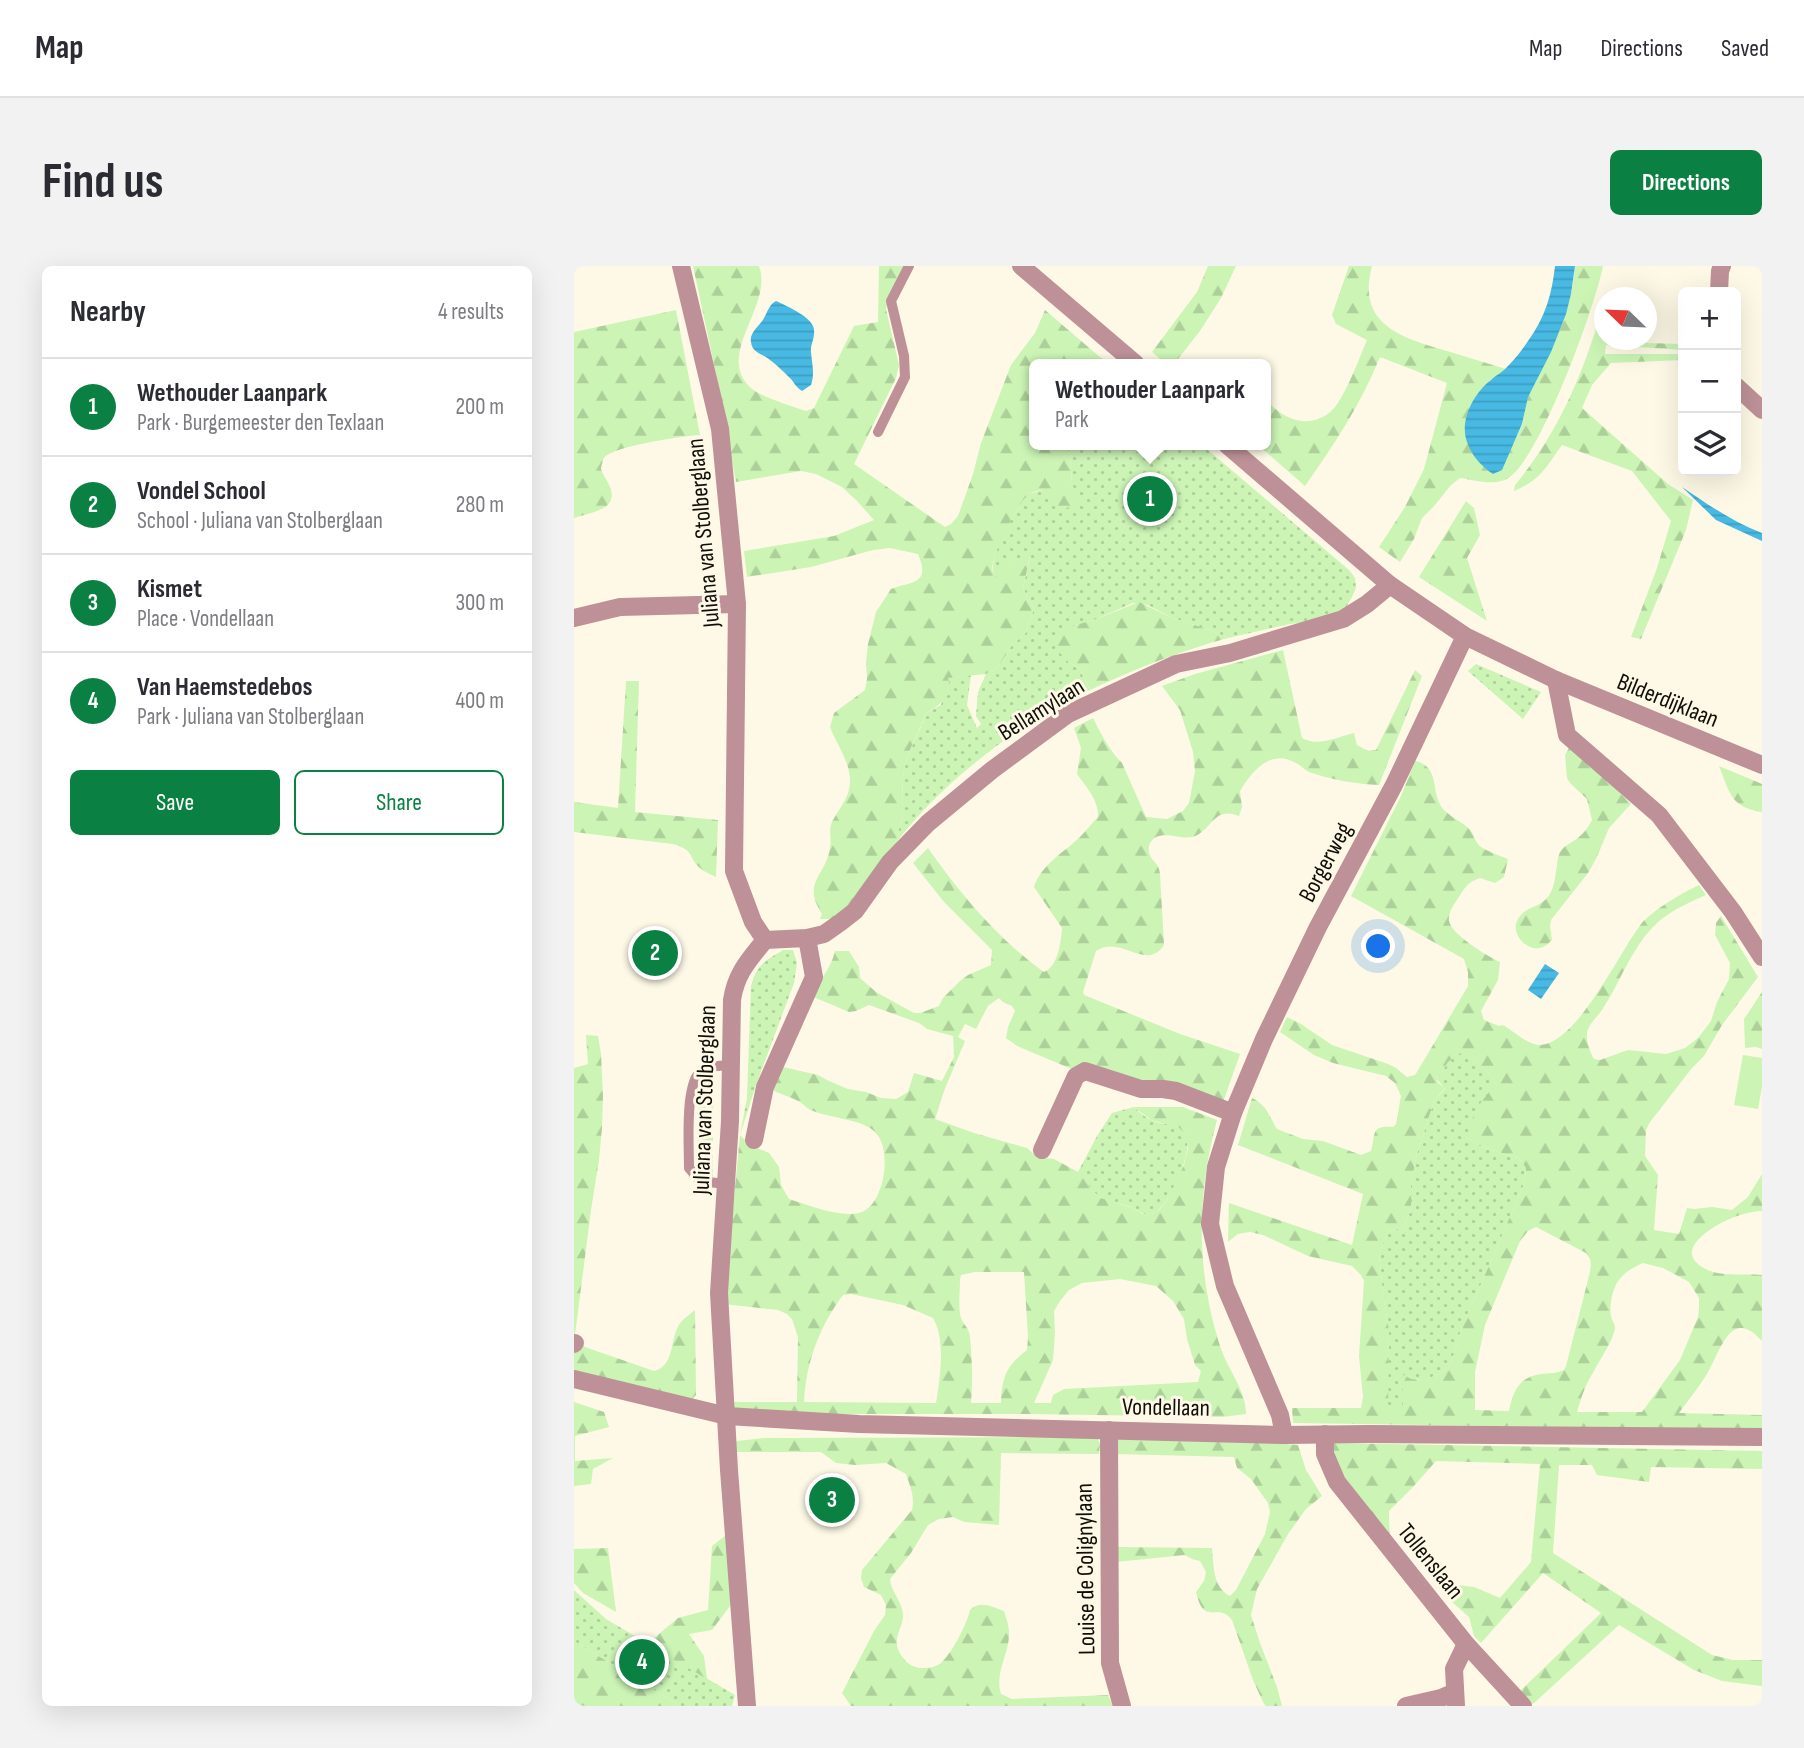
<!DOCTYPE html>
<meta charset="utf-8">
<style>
:root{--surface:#fff;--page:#f2f2f3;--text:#2b2b33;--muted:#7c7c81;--line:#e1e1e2;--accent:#0b8043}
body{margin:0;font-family:"Sofia Sans Condensed",sans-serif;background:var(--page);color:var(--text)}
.controls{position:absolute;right:21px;top:21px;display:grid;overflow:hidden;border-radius:10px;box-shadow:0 7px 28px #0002}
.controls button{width:63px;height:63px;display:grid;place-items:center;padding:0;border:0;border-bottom:2px solid var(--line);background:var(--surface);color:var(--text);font:35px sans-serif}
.compass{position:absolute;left:1020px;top:21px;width:63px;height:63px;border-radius:50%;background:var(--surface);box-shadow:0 7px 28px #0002;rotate:293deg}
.you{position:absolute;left:805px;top:681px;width:24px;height:24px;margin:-18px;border:5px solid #fff;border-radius:50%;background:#1a73e8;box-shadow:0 0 0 10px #1a73e833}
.badge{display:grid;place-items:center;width:46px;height:46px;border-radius:50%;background:var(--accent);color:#fff;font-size:23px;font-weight:700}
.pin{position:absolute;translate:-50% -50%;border:4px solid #fff;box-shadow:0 2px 7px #0006}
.popup{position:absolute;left:455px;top:93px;width:242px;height:91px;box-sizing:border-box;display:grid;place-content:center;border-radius:10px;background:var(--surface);filter:drop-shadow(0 2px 5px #0005);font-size:23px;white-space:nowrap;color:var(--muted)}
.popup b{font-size:26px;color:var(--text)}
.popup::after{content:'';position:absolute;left:50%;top:100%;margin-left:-14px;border:14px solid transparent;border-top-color:var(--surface)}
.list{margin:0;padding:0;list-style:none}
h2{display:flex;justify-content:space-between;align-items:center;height:91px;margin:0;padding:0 28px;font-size:30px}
h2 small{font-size:23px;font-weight:400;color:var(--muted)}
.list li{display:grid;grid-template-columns:46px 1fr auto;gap:21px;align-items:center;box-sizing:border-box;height:98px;padding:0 28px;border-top:2px solid var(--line)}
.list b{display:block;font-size:26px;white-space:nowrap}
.list p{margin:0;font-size:23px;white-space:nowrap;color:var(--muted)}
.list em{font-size:23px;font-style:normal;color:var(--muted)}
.actions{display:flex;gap:14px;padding:21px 28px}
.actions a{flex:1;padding:16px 0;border:2px solid var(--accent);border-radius:10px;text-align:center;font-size:24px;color:var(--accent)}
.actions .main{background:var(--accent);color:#fff}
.icon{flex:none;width:38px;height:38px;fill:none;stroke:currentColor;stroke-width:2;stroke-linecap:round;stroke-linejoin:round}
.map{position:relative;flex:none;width:1188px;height:1440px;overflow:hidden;border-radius:10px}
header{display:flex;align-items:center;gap:42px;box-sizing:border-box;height:98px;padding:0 35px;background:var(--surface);border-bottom:2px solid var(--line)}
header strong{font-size:33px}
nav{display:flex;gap:38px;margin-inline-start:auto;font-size:24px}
.intro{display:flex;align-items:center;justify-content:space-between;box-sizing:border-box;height:168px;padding:0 42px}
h1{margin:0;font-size:49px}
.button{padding:18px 32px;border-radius:10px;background:var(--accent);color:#fff;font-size:24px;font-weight:700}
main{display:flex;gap:42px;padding:0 42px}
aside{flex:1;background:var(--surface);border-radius:10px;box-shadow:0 7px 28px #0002}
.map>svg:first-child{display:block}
</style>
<header>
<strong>Map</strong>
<nav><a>Map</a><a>Directions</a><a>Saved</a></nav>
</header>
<div class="intro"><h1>Find us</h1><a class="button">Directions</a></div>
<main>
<aside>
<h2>Nearby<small>4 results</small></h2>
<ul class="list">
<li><span class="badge">1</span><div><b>Wethouder Laanpark</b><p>Park · Burgemeester den Texlaan</p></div><em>200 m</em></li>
<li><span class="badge">2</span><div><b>Vondel School</b><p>School · Juliana van Stolberglaan</p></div><em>280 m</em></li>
<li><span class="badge">3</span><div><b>Kismet</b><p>Place · Vondellaan</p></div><em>300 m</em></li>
<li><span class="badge">4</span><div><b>Van Haemstedebos</b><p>Park · Juliana van Stolberglaan</p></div><em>400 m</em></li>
</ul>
<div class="actions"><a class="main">Save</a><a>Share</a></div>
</aside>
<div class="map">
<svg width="1188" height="1440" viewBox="0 0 1188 1440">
<defs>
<pattern id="grass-dots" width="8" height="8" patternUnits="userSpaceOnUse" patternTransform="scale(1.75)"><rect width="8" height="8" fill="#cbf4b5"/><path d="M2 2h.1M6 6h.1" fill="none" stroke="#add09a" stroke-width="1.8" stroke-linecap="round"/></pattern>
<pattern id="forest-firs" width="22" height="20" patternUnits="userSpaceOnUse" patternTransform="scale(1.75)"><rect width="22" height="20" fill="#cbf4b5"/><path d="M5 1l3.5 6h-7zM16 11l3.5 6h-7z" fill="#add09a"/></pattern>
<pattern id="water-rules" width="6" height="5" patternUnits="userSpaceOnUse" patternTransform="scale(1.75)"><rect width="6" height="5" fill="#47b9e3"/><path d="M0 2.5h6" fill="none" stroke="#3d9ec1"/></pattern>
</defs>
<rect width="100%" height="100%" fill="#fef9e6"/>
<g fill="url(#grass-dots)">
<path d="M490 179H628L775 304 781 312 782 321 780 327 772 342 756 353 716 358 654 372 636 364 596 351 574 339 559 337 520 354 501 359 494 396 505 402 516 424C494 436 470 446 449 461 405 491 358 530 325 573 323 559 329 556 329 545 329 530 327 515 331 500 335 482 347 465 352 447L367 439 373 412 397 409 393 439 403 462 407 458 402 450 404 426 412 408 424 401 438 379 451 368 460 343 449 322 456 291 440 294 420 315C413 288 439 249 454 228L469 224 476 234 498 218 496 188Z"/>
<polygon points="902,398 967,426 949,453 894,405"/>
<path d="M209 684H219L223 697 220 717 182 819 166 869 173 832 177 720C183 698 191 695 209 684Z"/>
<path d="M887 785 913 805 922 817 892 871C909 882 925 887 944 891L952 902 950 918 886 1067 877 1098 866 1108 850 1114 837 1113 830 1143H813L815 1064 809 1028 805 987 814 966 830 961 837 943V920L842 891 860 835 871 823 863 813 874 796Z"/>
<polygon points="137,806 140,806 139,855 123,854 128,817"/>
<path d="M560 841C565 846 571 851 577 854 587 859 606 857 612 868 620 885 595 944 577 948 570 949 566 946 561 943 550 937 536 937 526 931 517 925 510 915 504 906L523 870 538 847Z"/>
<polygon points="123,861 139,862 139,914 133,913 125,898"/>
<polygon points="0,1324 32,1353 161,1429 158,1440 106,1440 0,1375"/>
</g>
<g fill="url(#forest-firs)" fill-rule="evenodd">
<path d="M119 0H185C200 39 140 89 177 122 185 130 220 141 232 145L240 142 280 60 304 56 305 0H333L315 32 312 43 325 99 322 112 280 198 371 261 377 258 384 250 399 208 407 177 437 99 461 67 471 44 534 98H461V179H490L496 188 498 218 505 232 500 240 489 243 476 234 468 224C462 225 457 226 453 230 442 241 422 282 419 297 417 303 419 308 421 314 430 295 436 295 456 290L449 322 460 343 451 368 438 379 424 401 412 408 374 412 376 420C370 436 366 439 352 447 346 465 335 482 331 500 327 515 329 530 329 545 329 556 323 559 325 573L274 645 257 653H246L248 648C227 616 252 610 256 582 258 574 254 564 258 556 265 542 275 533 276 517 277 497 263 479 256 461L260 447 291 424 293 413 292 397 294 378 302 346 317 323C338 315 357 319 344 288L316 282 299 284 237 301 173 311 170 285 260 270 300 254 283 235 268 221 242 208 227 205 162 216 144 117Z"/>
<polygon points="634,0 662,0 647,32 626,65 600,98 592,98 578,86 623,26"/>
<path d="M775 0H798C782 59 828 72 873 85 893 91 912 97 932 103L915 115 938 180C942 172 947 163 949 155 951 146 951 136 955 128 975 87 998 47 1001 0H1029C1022 38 965 196 933 213 918 220 901 214 886 212L877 219 861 239 848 252 840 273 826 296 805 281 831 241 850 203 873 117 806 91C787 138 760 179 731 220L684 179H692V134C708 152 733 164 755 147 770 136 785 92 793 74L762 58 758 49Z"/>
<path d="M1030 36V74H1034V76L1109 78V84L1032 79 1031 88H1109V94L1037 97 1018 119 1008 142 1094 218 1119 234 1112 264 1067 373 1057 371 1083 302 1097 255 1058 205 988 179C971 202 968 213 940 225L941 219C985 167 1012 101 1030 36Z"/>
<path d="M102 44 126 169C109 170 39 180 30 192 29 194 27 201 27 203 29 210 35 216 37 224 43 245 13 247 0 252V66Z"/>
<polygon points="892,235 900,242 906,269 893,292 913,355 845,311"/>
<path d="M565 336 596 351 636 364 654 372C606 385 561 403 516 424L505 402 494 396 486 387 484 380 485 371 501 359 520 354Z"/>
<path d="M709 384 728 472C744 481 763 471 780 467L783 479 794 485 802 484 841 404 848 410 805 519C783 518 757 514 735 506 730 504 727 499 722 497 697 482 678 505 666 525L668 541 665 550C642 541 640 558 625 568 611 577 596 565 582 571 577 574 574 579 575 585 575 593 583 596 585 603 587 609 586 618 587 625 588 643 589 661 590 679 574 703 553 677 532 681 529 681 524 684 522 685L509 726 510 729 606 768 666 788 647 842 500 804 443 780 432 772 434 761 441 745 438 740 429 736 425 732 414 740 402 763 391 758 384 771 391 775 370 825 361 853 400 867 453 882 463 891 480 893 504 906 519 925 527 932 559 942 569 948H578L586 943 593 934 610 899 614 882 612 868 604 861 577 854 560 841H609L643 854C622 932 622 1006 647 1083 655 1105 672 1125 672 1148L648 1151 456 1148H169L163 1145 154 1136H223L224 1071 218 1053 213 1048 204 1044 150 1038 166 869 176 879 195 887 205 901 207 919 215 933C233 939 270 953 288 946 311 937 319 881 300 865 286 853 257 852 239 845 233 843 231 839 226 836 217 831 206 828 196 823L205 800 244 809 255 815 274 823 292 826 307 832 322 833 334 826 340 807 368 815 380 791 379 770 353 763 345 757 295 739 282 745 275 746 237 730C245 714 257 703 261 685H275L285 701 286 712 302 726 340 747H346L365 740 369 732 386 715 394 709 417 699 418 684 370 636 339 597 354 582C386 628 424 673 470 706 484 701 487 676 488 662L460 621C467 599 489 587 505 572 512 565 517 558 524 551 525 534 512 521 503 508L507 482 500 462 519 452C527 468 535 484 548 497L572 551 593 553 609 545 615 537 621 505 619 486 606 444 588 420 621 408ZM401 1006H450L454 1071 453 1084C432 1100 428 1111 427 1137H397C399 1115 398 1093 396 1071 395 1061 390 1060 387 1052 384 1043 386 1024 386 1013L387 1009ZM546 1013 582 1020 599 1035 610 1053 613 1073 621 1099 627 1105 624 1116 490 1123 479 1129 477 1137H460L479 1094 481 1067 480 1045 486 1035 495 1024 508 1017ZM277 1028 329 1039 359 1052C372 1073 366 1114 362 1137L230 1136C232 1097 245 1061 269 1029Z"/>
<path d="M52 415H65L61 546 144 554 142 611C137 608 130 606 126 602 112 589 122 585 99 578L0 566V536L44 542Z"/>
<path d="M997 478 1057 538 1035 562 1022 593 1014 607 977 654 976 660 978 674C975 677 973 679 969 681 954 688 935 667 944 653 950 642 962 642 971 634 983 624 981 602 985 588 989 579 998 577 1005 571 1011 566 1014 561 1018 554L1013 533 996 517 993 512 991 489Z"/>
<path d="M841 495C868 501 855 528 870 544 876 550 885 555 892 560 900 566 899 572 904 578 908 584 927 590 934 593L930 611 921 617 906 612C893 616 890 623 883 634 879 640 874 647 875 655 878 669 913 690 926 696L924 714 907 745 910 754 925 760 929 759C940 765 953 779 966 779 1003 778 1046 685 1067 658 1079 644 1108 627 1125 619L1132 629C1114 637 1093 646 1080 660 1057 683 1046 717 1028 744 1023 751 1014 759 1013 767 1012 776 1016 786 1020 793L1026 794 1054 784 1092 788 1111 782 1124 772 1137 755 1143 736 1155 713 1156 697 1141 669 1142 657 1147 650 1184 711 1148 759 1130 790 1118 802 1076 856 1072 864 1071 890 1084 909 1080 964 1105 968 1113 942 1120 943 1138 941 1158 944 1174 931 1188 908V945C1181 945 1173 947 1166 949 1149 954 1096 981 1128 1001 1145 1012 1169 1007 1188 1009V1075C1157 1040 1147 1084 1134 1106 1126 1120 1115 1133 1105 1147L1188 1149V1164L719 1157 718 1142H787L789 1131 785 1090 790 1015 787 1009 778 1000 734 990 689 969 676 966 664 968 654 976 655 937 778 979 789 928 664 879 678 832C693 839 695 850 703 863L729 873 749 875 787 889 797 885C802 868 796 859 819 861L822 858 827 830 821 817 812 810 759 797 740 789 706 766 713 751 727 758 758 779 814 798 822 802 833 811 841 809 843 806 894 720V706L890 693 777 630 827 530ZM888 786 913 805 922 817 902 843 892 871C909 882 925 887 944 891L952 902 950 918 886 1067 877 1098 866 1108 850 1114 837 1113 828 1108 829 1142 814 1143 815 1064 809 1028 805 987 814 966 830 961 837 943V920L842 891 860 835 871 822 864 817 863 813 874 796ZM962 961 1012 987C1018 993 1017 998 1016 1006L992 1100 990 1104C980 1108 976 1107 967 1108 945 1111 939 1125 935 1145L901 1144V1106L911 1059 946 975 954 965ZM1069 997 1089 1002 1115 1016 1125 1032V1042L1124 1051 1106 1094 1068 1146H1003C1007 1132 1012 1117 1020 1105 1026 1093 1037 1078 1040 1066 1043 1059 1038 1056 1037 1050 1035 1041 1038 1025 1043 1017 1048 1008 1059 1001 1069 997Z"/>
<path d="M1145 500 1188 518V546C1156 541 1156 527 1145 500Z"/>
<polygon points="1188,726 1188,783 1182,781 1171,782 1170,753"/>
<path d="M12 769 24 770 27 788 29 830 28 862 25 894 17 944 1 1069 11 1081 80 1105C102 1100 95 1070 107 1056 111 1051 117 1048 121 1044L122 1129 117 1134 0 1112V802L14 798Z"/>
<polygon points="0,1136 30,1146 35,1161 1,1170 1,1195 39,1192 19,1203 17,1218 0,1220"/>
<path d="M519 1171 524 1173 526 1178 525 1188 427 1187 425 1259 390 1256 379 1251 365 1253 354 1259 337 1287 316 1313C317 1326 328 1335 329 1348 330 1363 316 1372 327 1389 332 1397 339 1402 348 1402 356 1402 363 1401 368 1396 379 1385 393 1358 396 1344 406 1334 418 1341 430 1345 432 1352 435 1359 435 1366 436 1388 420 1406 427 1428L438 1433 534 1429 539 1440H277L268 1427 300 1365 311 1349 312 1339 307 1329 290 1321 287 1312 288 1304 338 1244C341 1231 336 1220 332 1208L312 1197 281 1199 262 1197 247 1186H156L160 1177 163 1175 190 1172Z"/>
<path d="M543 1172 645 1173 724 1179 732 1204 748 1230 732 1243 714 1268 683 1323 677 1349 686 1377 703 1421 708 1440H692L690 1438 679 1414 658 1354C644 1335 630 1362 622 1326L630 1315 632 1306 626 1295 618 1293 611 1289 542 1296V1281L638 1282C640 1299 638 1321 656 1330L662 1324 691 1268 696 1246 694 1237 677 1213 663 1202 660 1191 542 1188Z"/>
<polygon points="757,1177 1188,1185 1188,1203 1077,1201 1075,1216 1023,1209 1018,1199 985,1199 979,1287 1138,1389 1159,1394 1188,1394 1188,1420 1148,1415 1120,1404 1045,1359 959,1438 946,1425 1027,1347 969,1307 907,1377 900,1370 895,1351 870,1329 883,1319 900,1321 926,1332 957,1296 966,1198 862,1195 839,1221 815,1245 816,1292 747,1182"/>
<polygon points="152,1269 159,1336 138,1364 115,1368 130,1390 133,1413 73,1378 104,1352 134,1344 138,1280"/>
<polygon points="34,1282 42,1346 9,1327 0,1317 0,1283"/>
<polygon points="0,1375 106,1440 0,1440"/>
</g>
<polygon fill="#cbf4b5" points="1169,789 1188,792 1188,821 1184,843 1160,839"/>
<g fill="url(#water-rules)">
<path d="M981 0H1001L997 28 992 48 977 86 954 131 948 158 928 204 919 208C907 200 898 190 893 176 885 154 900 127 917 114 922 109 929 106 934 100 941 93 948 84 954 75 971 52 978 28 981 0Z"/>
<path d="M202 35C213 40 240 52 240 64 241 72 236 79 237 86 238 98 241 107 237 119L228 125C222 121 221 118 217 113 211 107 203 99 196 94 189 88 178 87 177 76 175 66 186 60 190 52 194 45 195 39 202 35Z"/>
<path d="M1108 221C1133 238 1159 256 1188 267V275L1142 254Z"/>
<polygon points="971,698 985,707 967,733 954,724"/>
</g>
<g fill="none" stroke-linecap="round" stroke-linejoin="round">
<g stroke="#bd9197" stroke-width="10">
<polyline points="304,166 331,111 330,90 317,35 335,0"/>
<path d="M152 918 126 915 115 902C115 881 111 822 125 807 132 799 147 800 157 799"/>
</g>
<g stroke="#bd9197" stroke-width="18">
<path d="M107 0 146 163 163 338 160 605 179 656 191 674C175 694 162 707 158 734L156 855 145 1027 155 1204 173 1440"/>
<polyline points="1145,26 1146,5 1148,0"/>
<polyline points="1162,120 1188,144"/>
<polyline points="0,352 46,341 163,338"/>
<polyline points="982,414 993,469 1085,549 1159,646 1188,691"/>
<polyline points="191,674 233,672 250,668 267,656 281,645 316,596 354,557 418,504 494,448 602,398 656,387 769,353 793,338 816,319"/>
<polyline points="180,874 191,821 240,711 233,672"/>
<polyline points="468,884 502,810 511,805 567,823 589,823 602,825 659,847"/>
<polyline points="0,1078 1,1077"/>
<polyline points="0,1113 153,1150 285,1158 710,1169 795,1168 1188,1171"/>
<polyline points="535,1164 536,1397 548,1440"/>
<polyline points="751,1168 751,1188 763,1216 892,1378 949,1440"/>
<polyline points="710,1169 706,1149 651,1020 636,958 642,901 659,847 690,773 744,661 820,519 891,370"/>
<polyline points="832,1440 867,1432 881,1426"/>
<polyline points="882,1440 880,1403 892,1378"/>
</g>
<g stroke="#bd9197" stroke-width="18">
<polyline points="447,0 562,98"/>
<polyline points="653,179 816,319 891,370 982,414 1188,499"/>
</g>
</g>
<g text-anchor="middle" stroke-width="6" stroke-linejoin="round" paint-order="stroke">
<g font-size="24" fill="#100e08" stroke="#fef9e6">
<text transform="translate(129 267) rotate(-95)" y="8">Juliana van Stolberglaan</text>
<text transform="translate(1094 434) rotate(22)" y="8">Bilderdijklaan</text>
<text transform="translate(467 443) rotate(-32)" y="8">Bellamylaan</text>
<text transform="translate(751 596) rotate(-62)" y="8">Borgerweg</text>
<text transform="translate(130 834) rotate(-88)" y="8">Juliana van Stolberglaan</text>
<text transform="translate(592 1141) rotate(1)" y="8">Vondellaan</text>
<text transform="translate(857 1295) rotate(51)" y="8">Tollenslaan</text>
<text transform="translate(511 1303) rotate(-91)" y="8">Louise de Colignylaan</text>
</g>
</g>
</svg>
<div class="controls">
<button>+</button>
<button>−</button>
<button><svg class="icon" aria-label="layers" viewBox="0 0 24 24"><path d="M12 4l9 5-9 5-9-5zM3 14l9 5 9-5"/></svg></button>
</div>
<svg class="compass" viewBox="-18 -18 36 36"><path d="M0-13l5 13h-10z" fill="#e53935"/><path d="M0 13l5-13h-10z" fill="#7c7c81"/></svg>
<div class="you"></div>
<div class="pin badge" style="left:576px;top:233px">1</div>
<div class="popup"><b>Wethouder Laanpark</b>Park</div>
<div class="pin badge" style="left:81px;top:687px">2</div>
<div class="pin badge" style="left:258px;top:1234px">3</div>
<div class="pin badge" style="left:68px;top:1396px">4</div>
</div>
</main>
